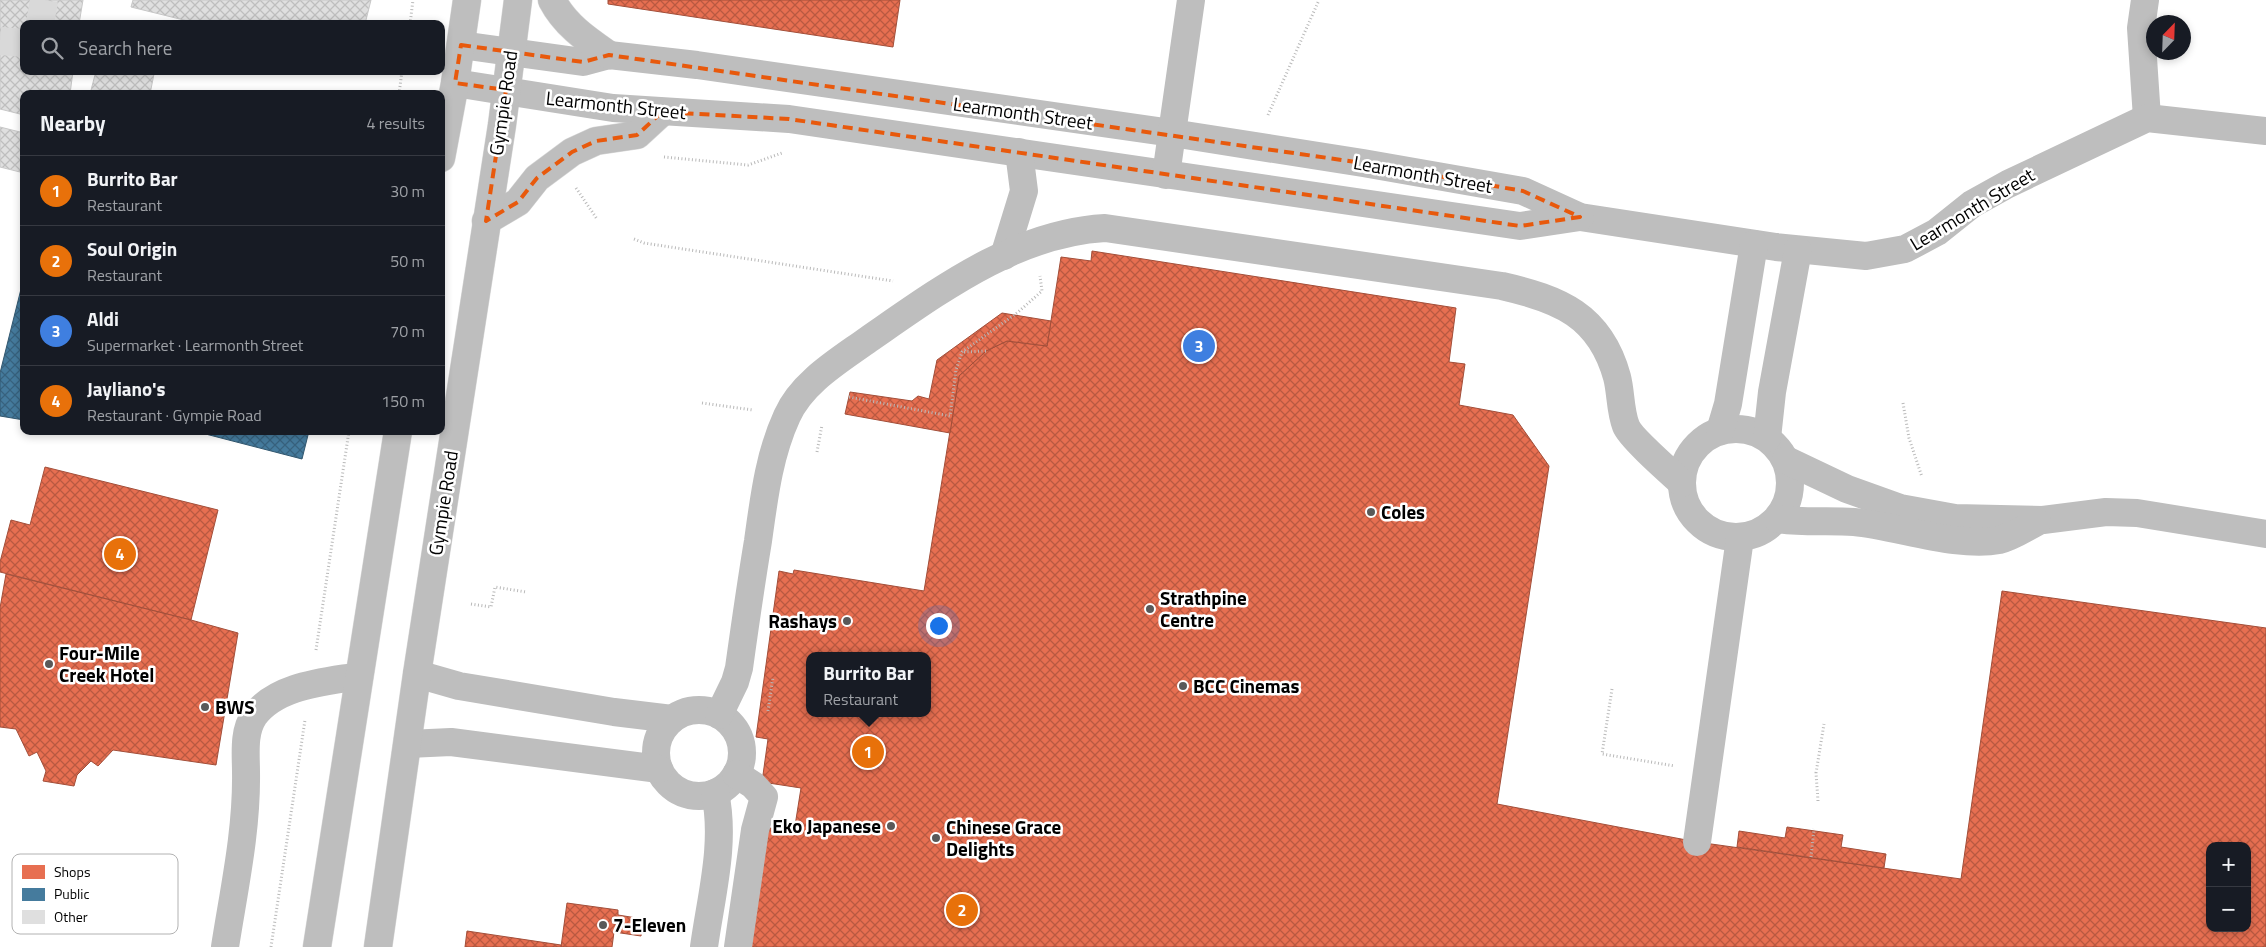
<!DOCTYPE html>
<meta charset="utf-8">
<style>
:root{--surface:#171b24;--page:#20242c;--text:#f1f3f6;--muted:#9ea1a6;--line:#363941;--accent:#0b8043}
body{margin:0;font-family:"Titillium Web",sans-serif;background:var(--page);color:var(--text)}
.controls{position:absolute;right:15px;bottom:15px;display:grid;overflow:hidden;border-radius:10px;box-shadow:0 2px 8px #0003}
.controls button{width:45px;height:45px;display:grid;place-items:center;padding:0;border:0;border-bottom:1px solid var(--line);background:var(--surface);color:var(--text);font:25px sans-serif}
.compass{position:absolute;left:2146px;top:15px;width:45px;height:45px;border-radius:50%;background:var(--surface);box-shadow:0 2px 8px #0003;rotate:23deg}
.you{position:absolute;left:938px;top:625px;width:18px;height:18px;margin:-12px;border:4px solid #fff;border-radius:50%;background:#1a73e8;box-shadow:0 0 0 8px #1a73e833}
.badge{display:grid;place-items:center;width:32px;height:32px;border-radius:50%;background:var(--accent);color:#fff;font-size:16px;font-weight:700}
.pin{position:absolute;translate:-50% -50%;border:2px solid #fff;box-shadow:0 1px 5px #0006}
.popup{position:absolute;left:806px;top:652px;width:125px;height:65px;box-sizing:border-box;display:grid;place-content:center;border-radius:10px;background:var(--surface);filter:drop-shadow(0 1px 4px #0005);font-size:16px;white-space:nowrap;color:var(--muted)}
.popup b{font-size:19px;color:var(--text)}
.popup::after{content:'';position:absolute;left:50%;top:100%;margin-left:-10px;border:10px solid transparent;border-top-color:var(--surface)}
.list{margin:0;padding:0;list-style:none}
h2{display:flex;justify-content:space-between;align-items:center;height:65px;margin:0;padding:0 20px;font-size:21px}
h2 small{font-size:16px;font-weight:400;color:var(--muted)}
.list li{display:grid;grid-template-columns:32px 1fr auto;gap:15px;align-items:center;box-sizing:border-box;height:70px;padding:0 20px;border-top:1px solid var(--line)}
.list b{display:block;font-size:19px;white-space:nowrap}
.list p{margin:0;font-size:16px;white-space:nowrap;color:var(--muted)}
.list em{font-size:16px;font-style:normal;color:var(--muted)}
.icon{flex:none;width:28px;height:28px;fill:none;stroke:currentColor;stroke-width:2;stroke-linecap:round;stroke-linejoin:round}
.map{position:relative;flex:none;width:2266px;height:947px;overflow:hidden}
.search{position:absolute;background:var(--surface);box-shadow:0 2px 8px #0003;left:20px;top:20px;width:425px;height:55px;display:flex;align-items:center;gap:12px;box-sizing:border-box;padding:0 18px;border-radius:10px;color:var(--muted);font-size:19px}
.panel{position:absolute;background:var(--surface);box-shadow:0 2px 8px #0003;left:20px;top:90px;width:425px;height:345px;border-radius:10px}
.map>svg:first-child{display:block}
</style>
<div class="map">
<svg width="2266" height="947" viewBox="0 0 2266 947">
<defs>
<pattern id="shops-cross-hatch" width="8" height="8" patternUnits="userSpaceOnUse" patternTransform="scale(1.25)"><rect width="8" height="8" fill="#e76f51"/><path d="M0 0l8 8M0 8l8-8" fill="none" stroke="#b95941"/></pattern>
<pattern id="public-cross-hatch" width="8" height="8" patternUnits="userSpaceOnUse" patternTransform="scale(1.25)"><rect width="8" height="8" fill="#457b9d"/><path d="M0 0l8 8M0 8l8-8" fill="none" stroke="#37627e"/></pattern>
<pattern id="building-cross-hatch" width="8" height="8" patternUnits="userSpaceOnUse" patternTransform="scale(1.25)"><rect width="8" height="8" fill="#dfdfdf"/><path d="M0 0l8 8M0 8l8-8" fill="none" stroke="#bebebe"/></pattern>
</defs>
<rect width="100%" height="100%" fill="#fff"/>
<g fill="url(#shops-cross-hatch)" stroke="#a24e39" fill-rule="evenodd">
<polygon points="608,0 900,0 893,47 608,4"/>
<path d="M1092 251 1456 308 1449 362 1465 364 1459 405 1513 415 1549 466 1497 804 1697 842 1961 879 2002 591 2266 628V947H746L764 827 794 832 801 788 762 782 768 739 756 737 779 571 793 574 794 570 924 591 959 376 986 351 1007 341 1047 346 1061 257 1091 261ZM809 656H927V713H809ZM2210 846H2247V928H2210Z"/>
<polygon points="1002,313 1051,321 1047,346 1007,341 986,351 959,376 950,433 845,414 850,392 912,401 918,396 929,399 937,360"/>
<polygon points="45,467 218,510 191,620 0,572 0,562 11,520 30,525"/>
<polygon points="6,574 191,620 238,633 216,765 113,750 98,766 91,761 77,775 74,786 43,781 46,771 37,752 29,756 16,729 0,727 0,608"/>
<polygon points="1787,827 1843,835 1841,847 1886,854 1884,868 1737,847 1739,831 1785,838"/>
<polygon points="567,903 618,910 618,915 643,919 641,936 614,932 612,947 561,947"/>
<polygon points="467,931 561,945 561,947 465,947"/>
</g>
<g fill="url(#public-cross-hatch)" stroke="#30566e">
<polygon points="24,277 24,420 0,416 0,373"/>
<polygon points="194,431 309,431 302,459"/>
</g>
<g fill="url(#building-cross-hatch)" stroke="#c7c7c7">
<polygon points="0,0 83,0 79,24 24,24 24,71 73,71 70,94 24,94 24,115 0,109"/>
<polygon points="133,0 371,0 365,24 200,24 131,7"/>
<polygon points="96,71 141,71 154,74 150,94 90,94"/>
<polygon points="0,127 24,133 24,173 0,167"/>
</g>
<g fill="none" stroke-linecap="round" stroke-linejoin="round">
<g stroke="#d9d9d9" stroke-width="28" stroke-dasharray="28 14" stroke-linecap="butt">
<polyline points="40,24 44,0"/>
<polyline points="0,41 24,43"/>
</g>
<g stroke="#dbdbdb" stroke-width="29">
<g id="highway">
<path d="M552 0C565 25 586 39 609 55"/>
<polyline points="441,158 455,83 467,0"/>
<polyline points="486,221 518,202 537,178 572,152 596,141 637,135 662,112"/>
<polyline points="317,947 398,431"/>
<polyline points="378,947 417,674 502,125 518,0"/>
</g>
</g>
<g stroke="#b9b9b9" stroke-width="3" stroke-dasharray="1 2.5" stroke-linecap="butt">
<polyline points="410,24 413,0"/>
<polyline points="399,94 402,71"/>
<polyline points="1268,115 1319,0"/>
<polyline points="664,157 748,165 782,153"/>
<polyline points="576,188 597,219"/>
<polyline points="634,239 644,243 893,281"/>
<polyline points="964,352 986,351"/>
<polyline points="849,397 950,416 956,370 962,352 1017,313 1042,291 1040,276"/>
<polyline points="702,403 753,410"/>
<polyline points="1903,403 1909,438 1922,477"/>
<polyline points="817,452 822,425"/>
<polyline points="471,604 491,607 495,587 526,592"/>
<polyline points="316,650 349,431"/>
<polyline points="1612,689 1602,754 1675,766"/>
<polyline points="768,711 773,677"/>
<polyline points="1818,801 1816,773 1824,724"/>
<polyline points="1811,857 1814,829"/>
<polyline points="271,947 305,720"/>
</g>
<g stroke="#bebebe" stroke-width="28">
<polyline points="2145,0 2141,28 2147,118"/>
<polyline points="461,45 583,62 609,55 697,65 1172,133 1363,163 1523,191 1580,217 1776,247 1866,256 1905,249 1937,232 1972,204 2008,184 2147,118 2266,131"/>
<polyline points="455,83 613,108 789,119 1520,226 1580,217"/>
<polyline points="1166,175 1191,0"/>
<polyline points="1004,256 1024,191 1019,152"/>
<circle cx="1736" cy="483" r="54"/>
<polyline points="1720,431 1728,404 1754,244"/>
<polyline points="1767,438 1772,392 1798,250"/>
<polyline points="1786,460 1847,489 1900,508 1955,518 2043,520 2106,512 2137,513 2266,534"/>
<path d="M1778 519C1804 523 1829 520 1854 522 1897 526 1958 548 1999 540 2012 537 2025 528 2037 522"/>
<polyline points="417,674 459,686 614,712 672,719"/>
<circle cx="699" cy="753" r="43"/>
<path d="M719 715 735 682 739 668C745 625 751 583 758 541 764 498 769 455 787 416 802 382 840 360 869 339 940 290 1016 233 1105 228L1502 286C1559 299 1600 315 1617 377 1621 392 1620 411 1626 426 1630 437 1671 473 1682 483"/>
<polyline points="408,744 451,742 659,769"/>
<polyline points="736,774 753,785 764,797 755,830 738,947"/>
<polyline points="1697,842 1740,538"/>
<path d="M225 947C234 889 247 831 246 772 246 755 243 732 254 716 277 685 325 682 359 676"/>
<path d="M704 947C711 896 726 843 715 793"/>
</g>
<use href="#highway" stroke="#bebebe" stroke-width="28"/>
</g>
<path fill="none" stroke="#e8590c" stroke-width="4" stroke-dasharray="10 6" stroke-linejoin="round" d="M461 45 583 62 609 55 1363 163 1523 191 1580 217 1520 226 789 119 662 112 637 135 596 141 572 152 537 178 518 202 486 221 506 90 455 83Z"/>
<g fill="#595959" stroke="#fff" stroke-width="2">
<circle cx="1371" cy="512" r="5"/>
<circle cx="1150" cy="609" r="5"/>
<circle cx="847" cy="621" r="5"/>
<circle cx="49" cy="664" r="5"/>
<circle cx="1183" cy="686" r="5"/>
<circle cx="205" cy="707" r="5"/>
<circle cx="891" cy="826" r="5"/>
<circle cx="936" cy="838" r="5"/>
<circle cx="603" cy="925" r="5"/>
</g>
<g text-anchor="middle" stroke-width="5" stroke-linejoin="round" paint-order="stroke">
<g font-size="19" fill="#000" stroke="#fff">
<text transform="translate(503 103) rotate(-82)" y="7">Gympie Road</text>
<text transform="translate(616 105) rotate(6)" y="7">Learmonth Street</text>
<text transform="translate(1023 113) rotate(8)" y="7">Learmonth Street</text>
<text transform="translate(1423 174) rotate(10)" y="7">Learmonth Street</text>
<text transform="translate(1972 209) rotate(-31)" y="7">Learmonth Street</text>
<text transform="translate(443 503) rotate(-81)" y="7">Gympie Road</text>
</g>
<g font-size="19" font-weight="bold" fill="#000" stroke="#fff" text-anchor="start">
<text x="1381" y="519">Coles</text>
<text x="1160" y="605">Strathpine<tspan x="1160" dy="22">Centre</tspan></text>
<text x="837" y="628" text-anchor="end">Rashays</text>
<text x="59" y="660">Four-Mile<tspan x="59" dy="22">Creek Hotel</tspan></text>
<text x="1193" y="693">BCC Cinemas</text>
<text x="215" y="714">BWS</text>
<text x="881" y="833" text-anchor="end">Eko Japanese</text>
<text x="946" y="834">Chinese Grace<tspan x="946" dy="22">Delights</tspan></text>
<text x="613" y="932">7-Eleven</text>
</g>
</g>
<rect x="12" y="854" width="166" height="80" rx="8" fill="#fff" stroke="#b2b2b2" stroke-width="1"/>
<rect x="22" y="865" width="23" height="14" fill="#e76f51"/>
<rect x="22" y="888" width="23" height="13" fill="#457b9d"/>
<rect x="22" y="910" width="23" height="14" fill="#dfdfdf"/>
<g font-size="14" fill="#000">
<text x="54" y="877">Shops</text>
<text x="54" y="899">Public</text>
<text x="54" y="922">Other</text>
</g>
</svg>
<div class="controls">
<button>+</button>
<button>−</button>
</div>
<svg class="compass" viewBox="-18 -18 36 36"><path d="M0-13l5 13h-10z" fill="#e53935"/><path d="M0 13l5-13h-10z" fill="#9ea1a6"/></svg>
<div class="you"></div>
<div class="pin badge" style="left:868px;top:752px;background:#e8710a">1</div>
<div class="popup"><b>Burrito Bar</b>Restaurant</div>
<div class="pin badge" style="left:962px;top:910px;background:#e8710a">2</div>
<div class="pin badge" style="left:1199px;top:346px;background:#3f7fe0">3</div>
<div class="pin badge" style="left:120px;top:554px;background:#e8710a">4</div>
<div class="search"><svg class="icon" aria-label="search" viewBox="0 0 24 24"><circle cx="10" cy="10" r="6"/><path d="M15 15l6 6"/></svg>Search here</div>
<section class="panel">
<h2>Nearby<small>4 results</small></h2>
<ul class="list">
<li><span class="badge" style="background:#e8710a">1</span><div><b>Burrito Bar</b><p>Restaurant</p></div><em>30 m</em></li>
<li><span class="badge" style="background:#e8710a">2</span><div><b>Soul Origin</b><p>Restaurant</p></div><em>50 m</em></li>
<li><span class="badge" style="background:#3f7fe0">3</span><div><b>Aldi</b><p>Supermarket · Learmonth Street</p></div><em>70 m</em></li>
<li><span class="badge" style="background:#e8710a">4</span><div><b>Jayliano's</b><p>Restaurant · Gympie Road</p></div><em>150 m</em></li>
</ul>
</section>
</div>
